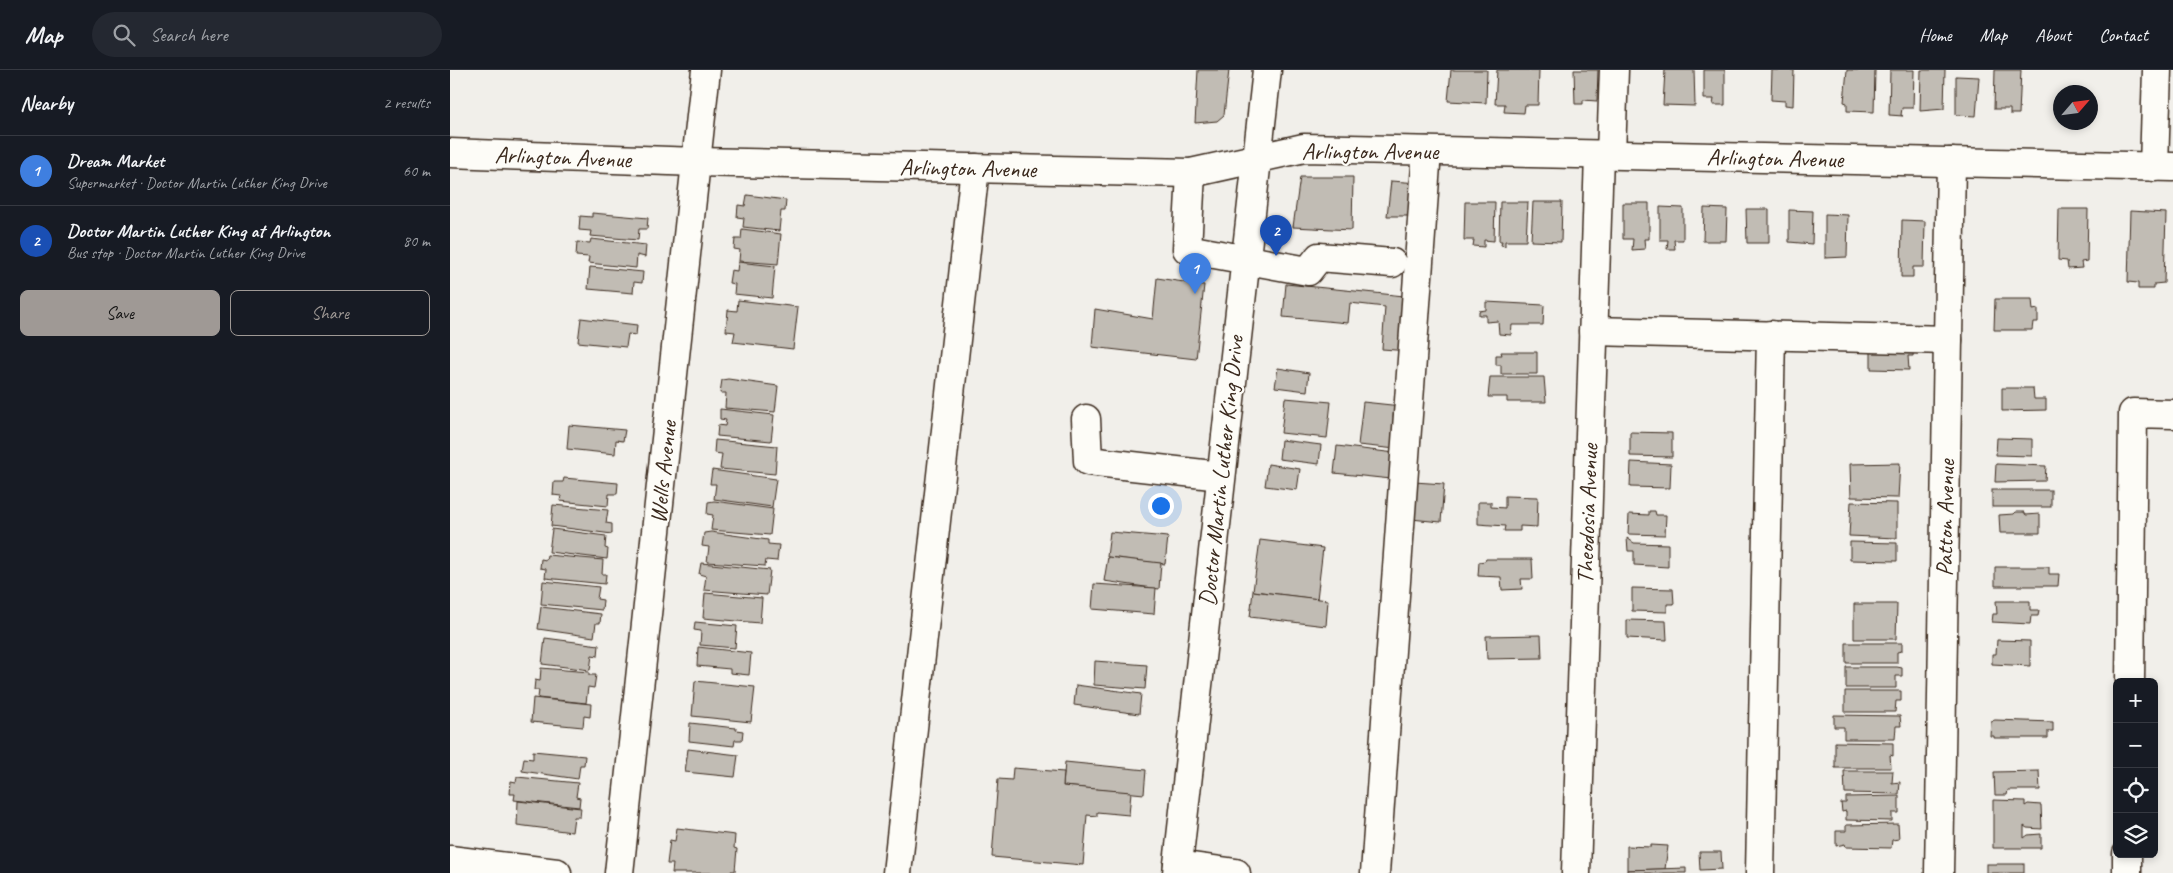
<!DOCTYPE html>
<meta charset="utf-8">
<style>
:root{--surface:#171b24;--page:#242831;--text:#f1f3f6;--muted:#9ea1a6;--line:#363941;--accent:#9f9995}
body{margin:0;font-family:Caveat,sans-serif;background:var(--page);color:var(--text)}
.controls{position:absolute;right:15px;bottom:15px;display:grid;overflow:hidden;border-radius:8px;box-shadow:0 2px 8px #0003}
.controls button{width:45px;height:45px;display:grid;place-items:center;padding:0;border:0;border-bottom:1px solid var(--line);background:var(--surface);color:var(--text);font:25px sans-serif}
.compass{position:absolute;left:1603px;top:15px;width:45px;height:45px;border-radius:50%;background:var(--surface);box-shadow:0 2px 8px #0003;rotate:62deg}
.you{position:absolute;left:710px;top:435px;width:18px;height:18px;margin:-12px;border:4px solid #fff;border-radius:50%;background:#1a73e8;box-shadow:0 0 0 8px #1a73e833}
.badge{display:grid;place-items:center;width:32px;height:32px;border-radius:50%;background:var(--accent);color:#fff;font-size:16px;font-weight:700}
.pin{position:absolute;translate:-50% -41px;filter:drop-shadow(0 1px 2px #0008)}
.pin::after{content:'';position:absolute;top:26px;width:18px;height:15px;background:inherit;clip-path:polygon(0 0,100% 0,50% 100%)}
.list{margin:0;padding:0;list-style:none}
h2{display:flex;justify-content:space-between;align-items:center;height:65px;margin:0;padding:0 20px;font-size:21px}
h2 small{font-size:16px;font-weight:400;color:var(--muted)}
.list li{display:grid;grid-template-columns:32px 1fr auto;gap:15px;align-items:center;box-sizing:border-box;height:70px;padding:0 20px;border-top:1px solid var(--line)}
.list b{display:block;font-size:19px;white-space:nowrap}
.list p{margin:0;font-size:16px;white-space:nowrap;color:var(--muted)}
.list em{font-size:16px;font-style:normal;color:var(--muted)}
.actions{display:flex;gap:10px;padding:15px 20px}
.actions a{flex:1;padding:11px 0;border:1px solid var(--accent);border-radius:8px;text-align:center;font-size:18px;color:var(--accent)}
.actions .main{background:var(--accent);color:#111}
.icon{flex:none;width:28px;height:28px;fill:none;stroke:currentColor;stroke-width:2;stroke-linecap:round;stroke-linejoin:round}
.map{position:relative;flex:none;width:1723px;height:803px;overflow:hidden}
header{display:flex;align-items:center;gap:30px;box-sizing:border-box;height:70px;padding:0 25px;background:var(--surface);border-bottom:1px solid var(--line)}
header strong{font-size:24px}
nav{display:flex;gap:28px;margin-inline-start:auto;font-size:18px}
.search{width:350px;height:45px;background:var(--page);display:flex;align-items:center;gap:12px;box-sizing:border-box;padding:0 18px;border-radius:28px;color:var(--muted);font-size:19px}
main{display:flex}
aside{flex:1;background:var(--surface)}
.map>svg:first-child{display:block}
</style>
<header>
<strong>Map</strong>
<div class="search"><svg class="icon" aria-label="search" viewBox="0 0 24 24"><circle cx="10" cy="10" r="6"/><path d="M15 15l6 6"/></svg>Search here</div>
<nav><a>Home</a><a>Map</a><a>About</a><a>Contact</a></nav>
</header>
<main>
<aside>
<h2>Nearby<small>2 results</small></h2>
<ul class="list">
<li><span class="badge" style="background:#3f7fe0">1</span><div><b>Dream Market</b><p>Supermarket · Doctor Martin Luther King Drive</p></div><em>60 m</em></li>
<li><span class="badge" style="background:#1a4fb4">2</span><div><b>Doctor Martin Luther King at Arlington</b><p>Bus stop · Doctor Martin Luther King Drive</p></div><em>80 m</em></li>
</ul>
<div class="actions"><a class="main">Save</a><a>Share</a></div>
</aside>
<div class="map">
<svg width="1723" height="803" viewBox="0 0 1723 803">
<rect width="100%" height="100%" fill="#f1efea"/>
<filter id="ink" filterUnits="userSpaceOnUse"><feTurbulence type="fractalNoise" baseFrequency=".02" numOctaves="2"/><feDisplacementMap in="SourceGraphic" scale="10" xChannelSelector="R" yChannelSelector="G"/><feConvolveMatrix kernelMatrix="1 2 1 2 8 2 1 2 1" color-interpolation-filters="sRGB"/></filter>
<g filter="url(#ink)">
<g fill="#c1bcb4" stroke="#3b2a1e">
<polygon points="748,0 779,0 774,45 767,51 745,53"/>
<polygon points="1001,0 1037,0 1036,33 998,31"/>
<polygon points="1047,0 1089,0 1088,35 1075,35 1074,43 1054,42 1055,34 1045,34"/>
<polygon points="1124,0 1148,0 1147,31 1133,30 1133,34 1125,34"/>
<polygon points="1215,0 1244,0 1245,36 1213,35"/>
<polygon points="1254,0 1275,0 1275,35 1263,35 1264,29 1254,29"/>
<polygon points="1322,0 1344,0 1343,36 1335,35 1335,31 1321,30"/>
<polygon points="1397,0 1425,0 1424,42 1397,41 1397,33 1394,32"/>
<polygon points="1440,0 1464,0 1463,38 1452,38 1451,45 1453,46 1439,45"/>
<polygon points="1471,0 1495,0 1494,39 1470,41"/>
<polygon points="1545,0 1571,0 1569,44 1560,44 1560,39 1544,39"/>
<polygon points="1506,6 1529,7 1526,46 1506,45"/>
<polygon points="850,107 903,107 902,160 843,157"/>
<polygon points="941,111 969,113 966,146 937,146"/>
<polygon points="297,125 336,130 335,141 331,141 329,161 293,157 294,148 287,147 288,135 295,136"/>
<polygon points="1015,132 1045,132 1044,171 1034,170 1034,177 1023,176 1024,170 1014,170"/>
<polygon points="1050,132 1078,132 1076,171 1055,171 1055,176 1051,175 1052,171 1049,171"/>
<polygon points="1083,132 1112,132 1111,172 1081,171"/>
<polygon points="1173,133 1199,133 1199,169 1194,169 1195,179 1182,180 1183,169 1173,169"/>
<polygon points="1210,137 1233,138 1233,170 1224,170 1225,179 1217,179 1218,170 1210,170"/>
<polygon points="1254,138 1277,139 1276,171 1253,171"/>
<polygon points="1296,139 1319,139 1319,173 1297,173"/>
<polygon points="1609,139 1638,139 1637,191 1631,192 1632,198 1618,199 1617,191 1608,190"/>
<polygon points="1339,140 1363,141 1362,174 1339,172"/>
<polygon points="1680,141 1716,143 1714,213 1704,214 1704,219 1688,219 1688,213 1678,212"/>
<polygon points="142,143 198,148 197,159 189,159 188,170 140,166 141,161 129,160 130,146 142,147"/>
<polygon points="1375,144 1398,145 1397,187 1375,188"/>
<polygon points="1452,150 1475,151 1474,197 1463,197 1463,207 1451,207"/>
<polygon points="292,159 331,164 328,194 289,191 290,180 284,179 285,169 291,169"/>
<polygon points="141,169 196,175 195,187 187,185 186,198 138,193 139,187 126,186 127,172 140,173"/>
<polygon points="288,192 325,196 322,228 284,224 285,214 279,213 281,200 287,201"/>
<polygon points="140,197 193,202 192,213 184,212 183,223 138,219"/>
<polygon points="707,208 754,215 746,289 642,277 645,239 703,249"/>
<polygon points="836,214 964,227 959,281 932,279 935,237 900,233 898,253 833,247"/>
<polygon points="1545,229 1582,229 1583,240 1588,239 1588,252 1583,252 1582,260 1544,260"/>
<polygon points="288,230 348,237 343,279 283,272 285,262 276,261 278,240 287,241"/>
<polygon points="1036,232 1094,235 1093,255 1062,255 1061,265 1049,264 1048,251 1036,252 1036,245 1029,245 1029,241 1036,240"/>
<polygon points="131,248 187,255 186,265 178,264 176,277 128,272"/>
<polygon points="1421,274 1464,275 1463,286 1458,286 1459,300 1421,299"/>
<polygon points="1051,282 1087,282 1087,304 1051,304 1051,295 1046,295 1046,285 1052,285"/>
<polygon points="828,298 859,303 857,321 825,317"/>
<polygon points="1040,307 1094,307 1096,332 1057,332 1057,327 1038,327"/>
<polygon points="278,309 328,316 325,342 275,338 276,323 270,323 272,310"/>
<polygon points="1552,318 1583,318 1584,329 1596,329 1596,340 1552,341"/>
<polygon points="835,328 881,332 877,368 831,363"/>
<polygon points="913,332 951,336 946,379 908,375"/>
<polygon points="270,339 324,345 321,371 267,366 268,355 275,356 276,350 270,349"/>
<polygon points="119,355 175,360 173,371 166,370 165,384 117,379"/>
<polygon points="1180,362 1222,363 1222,387 1180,386"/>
<polygon points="1547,368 1582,369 1582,386 1546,385"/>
<polygon points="265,370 327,376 325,404 270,399 272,384 264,383"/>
<polygon points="831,370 871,375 869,394 829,389"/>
<polygon points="887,376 945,383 941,409 884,403"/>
<polygon points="1181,392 1221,394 1220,418 1180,417"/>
<polygon points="1450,393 1448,428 1401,427 1400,394"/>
<polygon points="818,394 850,399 847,420 815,416"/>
<polygon points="1546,394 1596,396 1595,411 1545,412"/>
<polygon points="262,400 326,409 322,437 264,429 266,414 260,414"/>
<polygon points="114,408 168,413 167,424 159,424 158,436 110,431 111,426 103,425 104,412 113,412"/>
<polygon points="964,412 994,414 991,452 961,449"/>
<rect x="1542" y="420" width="59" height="17"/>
<polygon points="1055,426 1088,427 1087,457 1070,456 1070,461 1054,461 1055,456 1028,454 1028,432 1041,432 1041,437 1055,438"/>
<polygon points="264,431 323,439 320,465 261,460 263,445 257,444 258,432"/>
<polygon points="1401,432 1447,433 1447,468 1399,466"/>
<polygon points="103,435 158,440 156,453 162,454 162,464 101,456"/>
<polygon points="1199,441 1205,441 1206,445 1216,445 1215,465 1178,464 1179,444 1199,445"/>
<polygon points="1566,442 1574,442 1576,445 1590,444 1590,463 1550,463 1549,445 1564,444"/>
<polygon points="102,459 156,466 155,478 158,479 157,489 99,482"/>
<polygon points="261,462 318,470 318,474 329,475 327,491 316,490 315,496 257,492 259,477 252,476 254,463"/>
<polygon points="660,462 718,467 715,494 657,487"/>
<polygon points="1177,468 1184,473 1218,474 1218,497 1184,495 1184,481 1178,481"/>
<polygon points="810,470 873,478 867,529 803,521"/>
<polygon points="1400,472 1447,473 1447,491 1400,490"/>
<polygon points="97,485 153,490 152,504 156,504 155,514 95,508 96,499 90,498 91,489 96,490"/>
<polygon points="658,487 711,493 709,519 654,511"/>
<polygon points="1036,489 1082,489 1083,509 1071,509 1072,519 1052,520 1051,507 1028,506 1029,492 1035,491"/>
<polygon points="251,493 320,500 317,525 254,520 256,506 249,504"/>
<polygon points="1545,497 1599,497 1599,504 1609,504 1608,516 1545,516"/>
<polygon points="93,511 149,517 147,529 153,530 152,540 91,534"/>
<polygon points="644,514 706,518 704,544 642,539"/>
<polygon points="1182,518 1223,519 1224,534 1217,534 1217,542 1182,541"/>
<polygon points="803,521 878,530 876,556 800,547"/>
<polygon points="255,523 312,528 310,553 253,548"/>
<polygon points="1546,531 1580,531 1580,540 1589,540 1588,546 1581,546 1580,554 1542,552 1543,544 1547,544"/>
<polygon points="1404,534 1447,534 1446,569 1404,569"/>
<polygon points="91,537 151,544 150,553 146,553 144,567 88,559"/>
<polygon points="1177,550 1216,551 1217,570 1177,568"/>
<polygon points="245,552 287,556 285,578 250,575 251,561 244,560"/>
<polygon points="1091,565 1092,588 1037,589 1036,566"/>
<polygon points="95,568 149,575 148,586 142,585 140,600 92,594"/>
<polygon points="1547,570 1580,571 1580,596 1542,594 1542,584 1546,584"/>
<polygon points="1396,573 1452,573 1452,581 1447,582 1447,593 1396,593"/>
<polygon points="248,577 301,583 299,605 280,603 280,599 247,596"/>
<polygon points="645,591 697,595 695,619 644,615"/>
<polygon points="1396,597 1447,597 1452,598 1452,606 1446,606 1446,618 1396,618"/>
<polygon points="91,598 139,602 139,605 146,605 144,618 138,617 136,633 88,628 89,620 84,620 85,610 90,611"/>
<polygon points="245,611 305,617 301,652 242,646"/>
<polygon points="626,615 691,624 689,644 624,635"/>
<polygon points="1395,621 1451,621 1451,631 1446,631 1445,642 1395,642"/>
<polygon points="83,628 141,634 140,647 134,646 133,657 81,652"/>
<polygon points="1384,645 1450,646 1451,656 1446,656 1445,669 1394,669 1394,657 1384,657"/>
<polygon points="1545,650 1603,652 1603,661 1598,661 1598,668 1544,668 1544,666 1540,666 1541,651"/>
<polygon points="240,653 286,658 286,660 293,661 292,670 285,670 284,676 239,671"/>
<polygon points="1385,672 1443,673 1443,686 1440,685 1441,698 1385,698"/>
<polygon points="238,679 288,685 285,707 235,702"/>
<polygon points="83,681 135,686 134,695 130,695 128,709 72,701 74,688 83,689"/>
<polygon points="615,692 696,700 694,724 613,716"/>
<polygon points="563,698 614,702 613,716 681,722 679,745 647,742 647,746 637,745 633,795 542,787 548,709 562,710"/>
<polygon points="1394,701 1443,701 1442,713 1450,712 1449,724 1395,723"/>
<polygon points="1589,701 1590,720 1558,720 1557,725 1545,725 1544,702"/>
<polygon points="67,707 128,713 126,727 130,728 129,737 64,730 65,724 60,724 61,711 66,712"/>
<polygon points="1449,726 1449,743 1442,743 1442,751 1396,750 1396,741 1392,742 1391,733 1396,733 1396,727"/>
<polygon points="1543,730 1575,731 1575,736 1578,734 1591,735 1592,759 1577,758 1574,756 1574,768 1578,765 1591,764 1591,778 1543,778"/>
<polygon points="68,731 131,738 130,747 124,747 122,762 67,755"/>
<polygon points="1448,754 1449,769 1442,770 1441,778 1396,777 1395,774 1386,776 1386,761 1396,761 1396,755"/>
<polygon points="227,758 285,765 284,778 287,779 285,801 281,801 281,803 222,803 223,794 217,794 220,770 225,771"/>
<polygon points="1201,775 1218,776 1215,799 1177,800 1177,776 1201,777"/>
<polygon points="1249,782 1271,782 1272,799 1250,800"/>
<rect x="1536" y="794" width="38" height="9"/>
<polygon points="1236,798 1236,803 1177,803 1177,800"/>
</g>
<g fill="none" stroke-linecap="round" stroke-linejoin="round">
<g stroke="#3b2a1e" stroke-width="31">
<g id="minor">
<polyline points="0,83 247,92 741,103 854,78 1723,97"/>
<polyline points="1161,84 1164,0"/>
<polyline points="1704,97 1707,0"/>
<polyline points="741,103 737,179 858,201 869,187 942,193"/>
<polyline points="1143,261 1498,270"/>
<polyline points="636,349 638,391 771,406"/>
<polyline points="1680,612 1683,343 1723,344"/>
<polyline points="0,790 107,803"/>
<polyline points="728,795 786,803"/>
<polyline points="169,803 256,0"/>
<polyline points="447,803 525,98"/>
<polyline points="925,803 977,81"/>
<polyline points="1126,803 1149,85"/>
<polyline points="1310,803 1321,265"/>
<polyline points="1489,803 1501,92"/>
<polyline points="1677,803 1677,784"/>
</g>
</g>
<g stroke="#3b2a1e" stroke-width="31">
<polyline id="major" points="727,803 817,0"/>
</g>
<use href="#minor" stroke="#fdfcf7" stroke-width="28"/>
<use href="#major" stroke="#fdfcf7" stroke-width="28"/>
</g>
</g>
<g text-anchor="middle" stroke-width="4.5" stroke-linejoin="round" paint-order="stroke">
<g font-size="24" fill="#3b2a1e" stroke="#fdfcf7">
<text x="920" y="89">Arlington Avenue</text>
<text transform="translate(113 87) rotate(2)" y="8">Arlington Avenue</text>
<text transform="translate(1325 88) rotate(1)" y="8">Arlington Avenue</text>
<text transform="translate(518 98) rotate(1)" y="8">Arlington Avenue</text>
<text transform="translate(771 401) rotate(-84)" y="8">Doctor Martin Luther King Drive</text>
<text transform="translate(213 402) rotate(-84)" y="8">Wells Avenue</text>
<text transform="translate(1137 444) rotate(-88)" y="8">Theodosia Avenue</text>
<text transform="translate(1495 448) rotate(-89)" y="8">Patton Avenue</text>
</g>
</g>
</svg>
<div class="controls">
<button>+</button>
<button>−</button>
<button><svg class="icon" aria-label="locate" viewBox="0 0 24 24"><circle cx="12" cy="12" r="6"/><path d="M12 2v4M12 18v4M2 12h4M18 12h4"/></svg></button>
<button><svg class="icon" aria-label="layers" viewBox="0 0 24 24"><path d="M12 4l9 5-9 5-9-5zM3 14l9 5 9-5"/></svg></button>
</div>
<svg class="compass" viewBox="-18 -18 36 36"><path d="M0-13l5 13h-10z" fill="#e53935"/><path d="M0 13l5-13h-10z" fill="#9ea1a6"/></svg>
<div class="you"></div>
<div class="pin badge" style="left:745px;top:224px;background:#3f7fe0">1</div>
<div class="pin badge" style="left:826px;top:186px;background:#1a4fb4">2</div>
</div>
</main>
